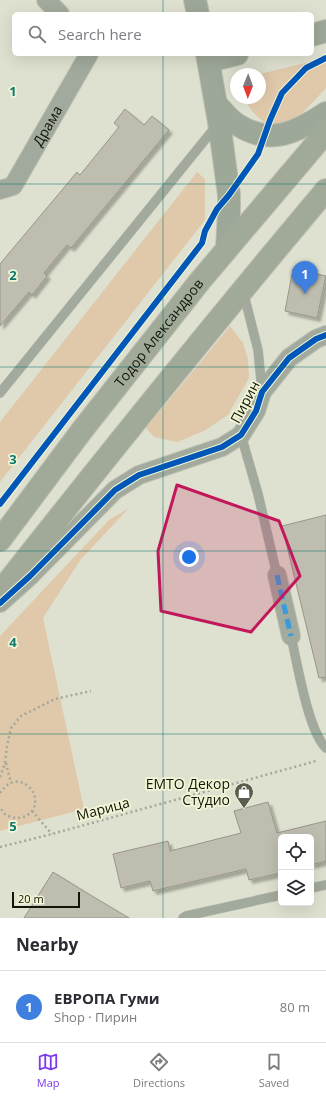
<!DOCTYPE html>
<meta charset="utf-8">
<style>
:root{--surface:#fff;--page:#f2f2f3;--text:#2b2b33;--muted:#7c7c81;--line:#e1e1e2;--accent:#7c3aed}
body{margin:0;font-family:"Open Sans",sans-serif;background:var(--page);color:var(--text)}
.controls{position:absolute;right:12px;bottom:12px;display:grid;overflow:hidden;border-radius:6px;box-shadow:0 4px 16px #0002}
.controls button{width:36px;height:36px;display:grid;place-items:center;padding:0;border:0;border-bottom:1px solid var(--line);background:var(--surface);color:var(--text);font:20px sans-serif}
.compass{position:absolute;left:230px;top:68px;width:36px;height:36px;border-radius:50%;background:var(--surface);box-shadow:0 4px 16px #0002;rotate:181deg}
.scale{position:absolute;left:12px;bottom:10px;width:68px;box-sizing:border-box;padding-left:4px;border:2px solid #131408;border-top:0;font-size:11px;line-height:14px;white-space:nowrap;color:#131408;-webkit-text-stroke:3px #f2f6d5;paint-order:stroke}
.you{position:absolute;left:189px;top:557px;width:14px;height:14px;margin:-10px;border:3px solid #fff;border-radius:50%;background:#1a73e8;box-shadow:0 0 0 6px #1a73e833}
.badge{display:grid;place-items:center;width:26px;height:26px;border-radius:50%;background:var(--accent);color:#fff;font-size:13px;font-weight:700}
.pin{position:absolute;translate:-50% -33px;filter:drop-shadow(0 1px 2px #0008)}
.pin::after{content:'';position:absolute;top:21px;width:14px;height:12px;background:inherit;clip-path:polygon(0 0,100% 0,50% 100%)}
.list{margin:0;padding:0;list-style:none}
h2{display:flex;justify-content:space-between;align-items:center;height:52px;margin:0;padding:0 16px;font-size:17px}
h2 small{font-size:13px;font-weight:400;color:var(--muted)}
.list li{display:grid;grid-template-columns:26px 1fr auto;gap:12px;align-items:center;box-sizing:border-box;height:72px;padding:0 16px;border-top:1px solid var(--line)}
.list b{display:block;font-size:15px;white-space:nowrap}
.list p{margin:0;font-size:13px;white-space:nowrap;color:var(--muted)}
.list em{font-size:13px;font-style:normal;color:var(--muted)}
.icon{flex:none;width:22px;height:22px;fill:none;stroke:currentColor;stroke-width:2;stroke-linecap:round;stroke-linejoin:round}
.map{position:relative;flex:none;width:326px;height:918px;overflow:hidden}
.search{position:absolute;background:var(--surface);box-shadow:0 4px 16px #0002;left:12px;right:12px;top:12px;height:44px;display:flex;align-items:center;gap:10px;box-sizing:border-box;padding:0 14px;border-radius:6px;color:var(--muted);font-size:15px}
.sheet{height:124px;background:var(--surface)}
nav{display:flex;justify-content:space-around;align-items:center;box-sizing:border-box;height:56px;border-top:1px solid var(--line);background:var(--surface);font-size:11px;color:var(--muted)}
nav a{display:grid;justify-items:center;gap:2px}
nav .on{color:var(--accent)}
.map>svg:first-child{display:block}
</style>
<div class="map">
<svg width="326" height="918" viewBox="0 0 326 918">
<defs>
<filter id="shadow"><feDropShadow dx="3.5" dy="3.5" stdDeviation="1" flood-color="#0004"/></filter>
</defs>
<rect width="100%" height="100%" fill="#dfe1d0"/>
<g fill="#e0c8ab">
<path d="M326 58V88L296 120 273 127C260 121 250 112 245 98H260V74Z"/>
<polygon points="197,172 205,179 205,220 0,482 0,422"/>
<polygon points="230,326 243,343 248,359 249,378 228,415 204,431 177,442 154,437 146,428"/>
<polygon points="129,508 81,559 43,618 84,809 0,831 0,636 109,520"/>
</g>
<g fill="#bebdb0" stroke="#979689" filter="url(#shadow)">
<polygon points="125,109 144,125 152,116 169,130 71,248 67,245 44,273 47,276 32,295 29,292 0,326 0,264 77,172 80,175 119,127 114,123"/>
<polygon points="293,269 326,276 317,318 285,311"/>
<polygon points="326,515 326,677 319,678 282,526"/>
<polygon points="268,802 277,833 326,821 326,861 311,865 311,837 281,837 281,873 249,880 246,869 153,891 150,881 121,888 113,854 168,841 170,851 241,833 234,811"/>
<polygon points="53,872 92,896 129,918 24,918"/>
</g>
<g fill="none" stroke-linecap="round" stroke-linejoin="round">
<g stroke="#bebfb2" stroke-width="10">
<g id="lane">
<polyline points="243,291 258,350 262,390"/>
<polyline points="0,393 217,125"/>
<polyline points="241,435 258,494 277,575"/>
<path d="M291 636C297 662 308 731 326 748"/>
<polyline points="311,888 326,885"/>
<polyline points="183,918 186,916 281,895"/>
</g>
</g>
<g stroke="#bebfb2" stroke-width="20">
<g id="street">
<polyline points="46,0 60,14"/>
<path id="s1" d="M0 190 13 186 89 54"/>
<polyline points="277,575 291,636"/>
<polyline points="0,603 30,576 115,490 139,475 222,447 241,435 256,411 262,392 289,358 316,339 326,335"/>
</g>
</g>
<g stroke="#bebfb2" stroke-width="24">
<g id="secondary">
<polyline points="195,0 198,14"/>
<polyline points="312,35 326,31"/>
<polyline points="207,54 219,122 229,195 229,213 227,248"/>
<polyline points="209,61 237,54"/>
<path d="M216 104C223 111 229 120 238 125 271 146 297 132 326 113"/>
</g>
</g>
<g stroke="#bebfb2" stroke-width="24">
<g id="primary">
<path id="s2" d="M0 540 83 429 200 281 326 132"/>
<path d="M0 592C107 456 215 322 326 190"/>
</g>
</g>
<g stroke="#a2a89b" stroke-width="2.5" stroke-dasharray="2 3" stroke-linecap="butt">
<polyline points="6,763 11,783"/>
<polyline points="0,777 5,763 7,746 11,728 21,716 55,699 91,691"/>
<path d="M0 793C5 786 11 780 20 782 32 785 40 799 32 811 26 819 13 820 5 814 3 812 1 809 0 806"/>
<polyline points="32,811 52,834"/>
<polyline points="0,847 52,834 316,761"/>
</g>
<use href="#lane" stroke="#a1aa9c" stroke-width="9"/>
<use href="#street" stroke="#a1aa9c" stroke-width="18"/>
<use href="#secondary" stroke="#9ea898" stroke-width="22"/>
<use href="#primary" stroke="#a1aa99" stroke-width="22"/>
<polyline stroke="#3b9add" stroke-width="5" stroke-dasharray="10 5" stroke-linecap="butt" points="277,575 291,636"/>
<g stroke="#f2f6d5" stroke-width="8">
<g id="cycleway">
<polyline points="0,504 202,243 205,231 217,209 229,195 258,154 270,120 282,93 306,68 326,58"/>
<polyline points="0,603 30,576 115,490 139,475 222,447 241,435 256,411 262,392 289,358 316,339 326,335"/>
</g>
</g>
<use href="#cycleway" stroke="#0057b8" stroke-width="6"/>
</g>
<path fill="#c2185b" fill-opacity="0.2" stroke="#c2185b" stroke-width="3" stroke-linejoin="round" d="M177 485 279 521 300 576 251 632 161 611 158 551Z"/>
<path fill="none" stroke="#0f766e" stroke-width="1" stroke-opacity="0.55" d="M163 0V14M163 54V918M0 184H326M0 367H326M0 551H326M0 734H326"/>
<defs>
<g id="shop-pin" transform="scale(1)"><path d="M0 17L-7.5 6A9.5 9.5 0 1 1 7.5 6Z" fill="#5a5c4e" stroke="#f2f6d5"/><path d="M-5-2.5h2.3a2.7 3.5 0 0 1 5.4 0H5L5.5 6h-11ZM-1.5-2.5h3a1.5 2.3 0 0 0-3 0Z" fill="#fff"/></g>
</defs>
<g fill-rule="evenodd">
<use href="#shop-pin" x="244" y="792"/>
</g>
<g text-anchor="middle" stroke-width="3.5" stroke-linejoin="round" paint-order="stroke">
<g font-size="14" fill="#131408" stroke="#f2f6d5">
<text dy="5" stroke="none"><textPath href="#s1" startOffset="83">Драма</textPath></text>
<text dy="5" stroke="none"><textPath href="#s2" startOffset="261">Тодор Александров</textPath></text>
<text transform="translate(245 402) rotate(-62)" y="5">Пирин</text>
<text transform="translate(103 809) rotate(-15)" y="5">Марица</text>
</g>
<g font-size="14" fill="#131408" stroke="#f2f6d5" text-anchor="end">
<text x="230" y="789">ЕМТО Декор<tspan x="230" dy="16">Студио</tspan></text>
</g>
</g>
<g font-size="13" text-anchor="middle" font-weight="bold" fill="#0f766e" stroke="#f2f6d5" stroke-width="3.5" stroke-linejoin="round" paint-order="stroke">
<text x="13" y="96">1</text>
<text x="13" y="280">2</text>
<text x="13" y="464">3</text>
<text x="13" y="647">4</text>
<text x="13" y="831">5</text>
</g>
</svg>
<div class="controls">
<button><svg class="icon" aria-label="locate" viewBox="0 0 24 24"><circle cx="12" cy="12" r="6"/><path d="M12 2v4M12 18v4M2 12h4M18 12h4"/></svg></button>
<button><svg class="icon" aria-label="layers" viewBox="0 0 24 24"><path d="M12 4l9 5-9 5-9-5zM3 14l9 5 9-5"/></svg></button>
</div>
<svg class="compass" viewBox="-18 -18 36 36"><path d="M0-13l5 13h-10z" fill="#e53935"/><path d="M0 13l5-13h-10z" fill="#7c7c81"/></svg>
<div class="scale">20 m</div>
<div class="you"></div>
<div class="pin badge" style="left:305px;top:294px;background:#3f7fe0">1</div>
<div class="search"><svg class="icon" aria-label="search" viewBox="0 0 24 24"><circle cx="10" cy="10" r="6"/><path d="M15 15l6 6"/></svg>Search here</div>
</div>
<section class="sheet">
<h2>Nearby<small></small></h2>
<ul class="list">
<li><span class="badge" style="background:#3f7fe0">1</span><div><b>ЕВРОПА Гуми</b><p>Shop · Пирин</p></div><em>80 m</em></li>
</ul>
</section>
<nav>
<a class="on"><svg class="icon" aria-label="map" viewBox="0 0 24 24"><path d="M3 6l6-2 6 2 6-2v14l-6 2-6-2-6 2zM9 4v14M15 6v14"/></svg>Map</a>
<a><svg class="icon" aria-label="directions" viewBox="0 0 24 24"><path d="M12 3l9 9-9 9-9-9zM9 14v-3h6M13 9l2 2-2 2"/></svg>Directions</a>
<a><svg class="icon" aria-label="saved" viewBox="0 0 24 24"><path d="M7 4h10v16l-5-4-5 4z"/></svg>Saved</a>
</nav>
